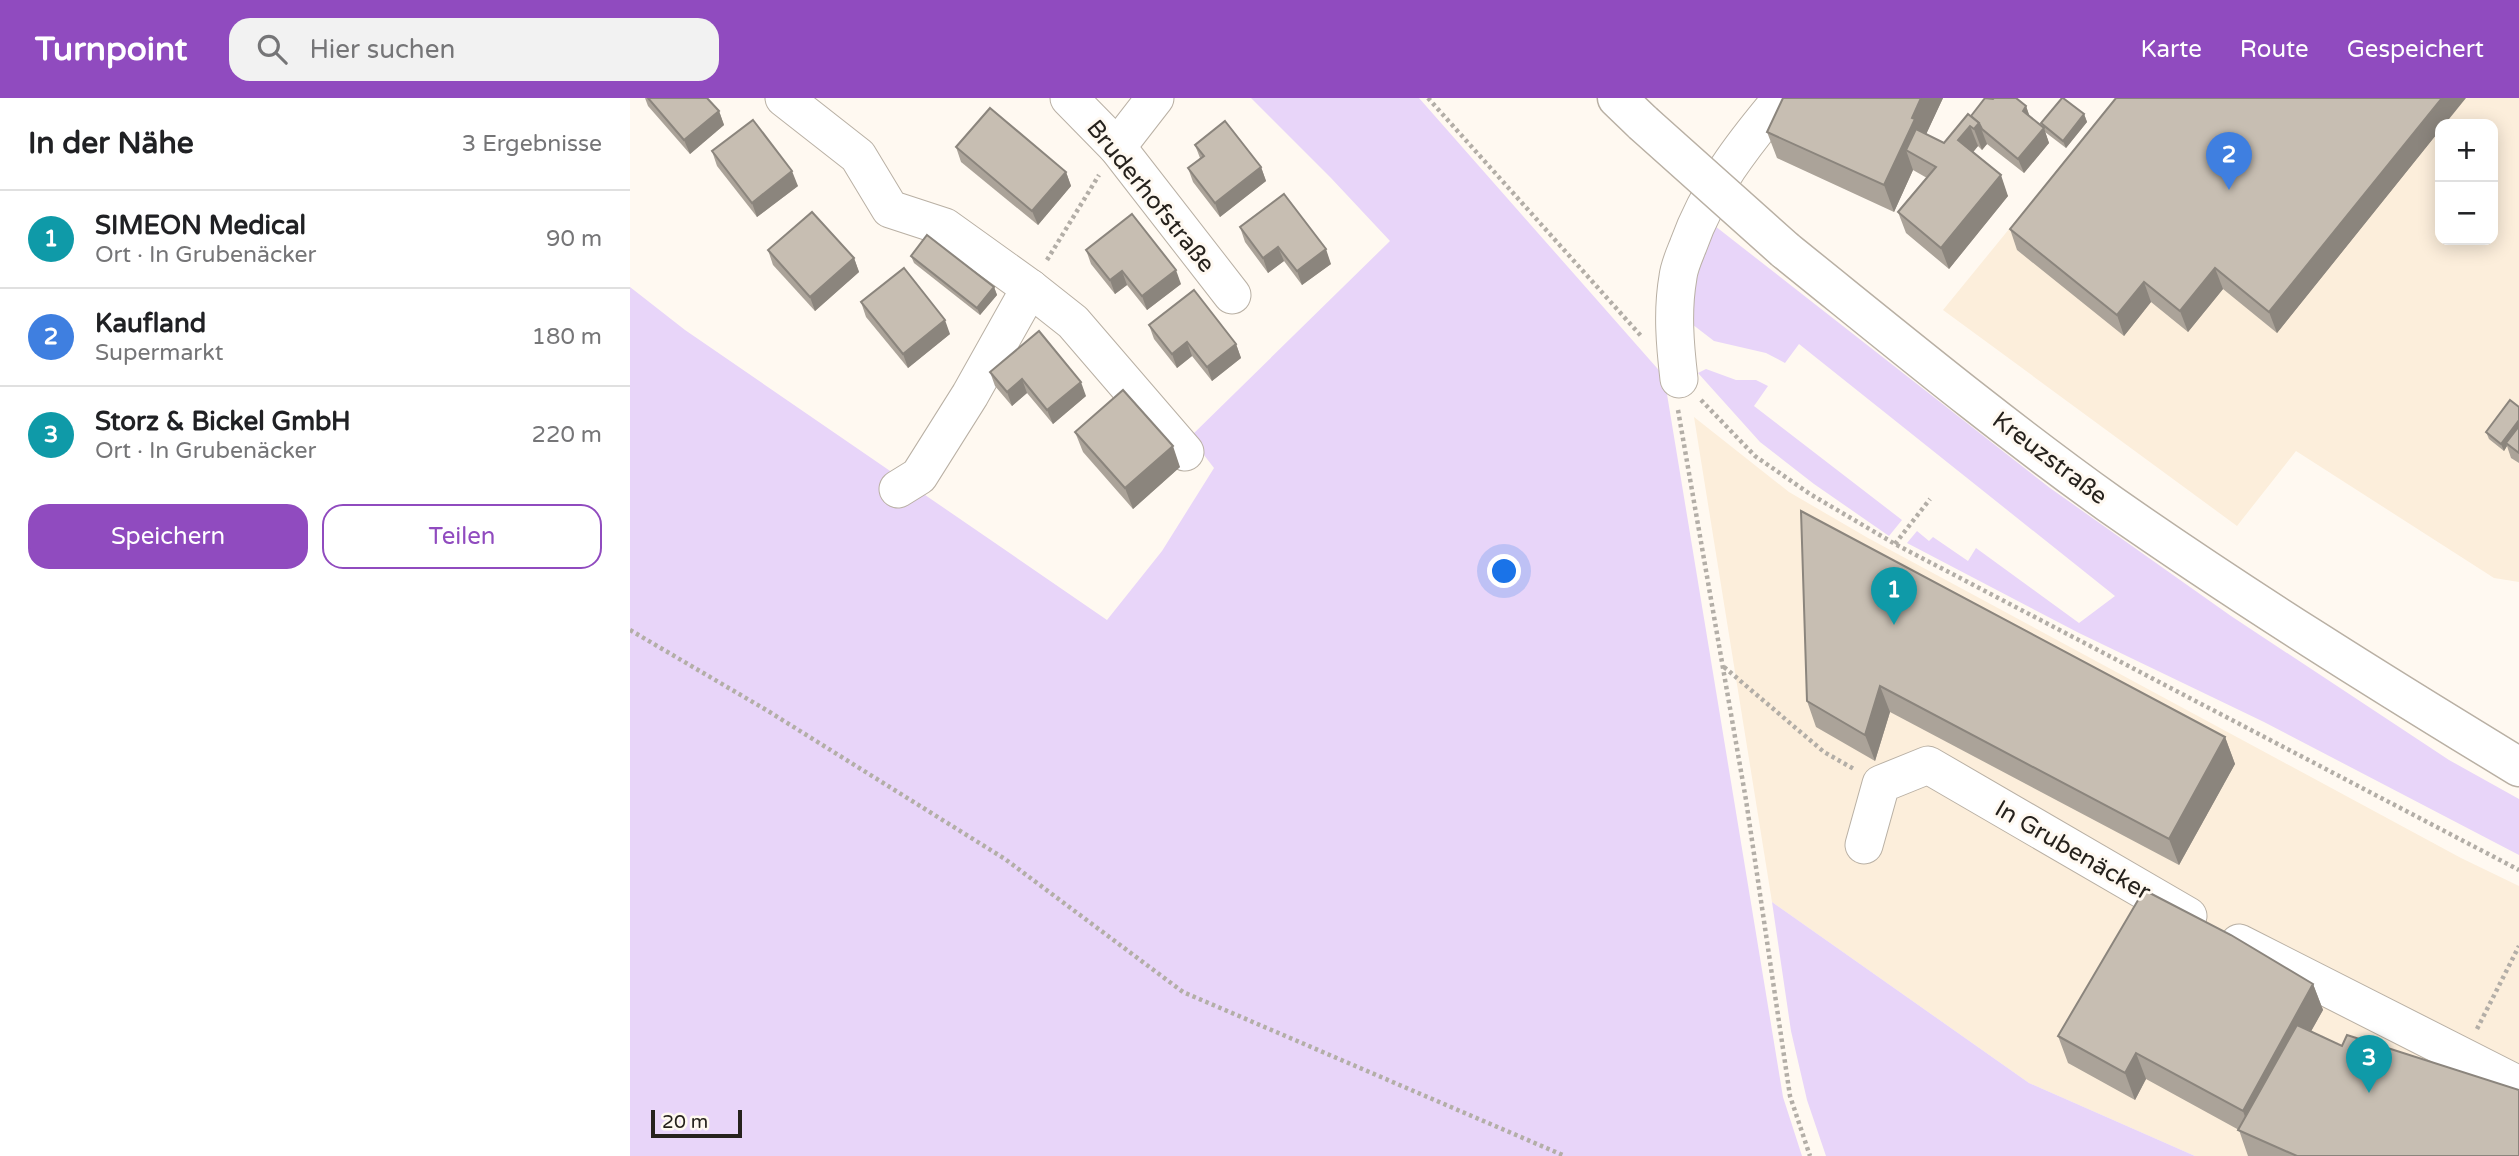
<!DOCTYPE html>
<html lang="de">
<meta charset="utf-8">
<style>
:root{--surface:#fff;--page:#f2f2f2;--text:#202124;--muted:#757577;--line:#e0e0e0;--accent:#904bbf}
body{margin:0;font-family:"Varela Round",sans-serif;background:var(--page);color:var(--text)}
.controls{position:absolute;right:21px;top:21px;display:grid;overflow:hidden;border-radius:14px;box-shadow:0 4px 18px #0003}
.controls button{width:63px;height:63px;display:grid;place-items:center;padding:0;border:0;border-bottom:2px solid var(--line);background:var(--surface);color:var(--text);font:35px sans-serif}
.scale{position:absolute;left:21px;bottom:18px;width:91px;box-sizing:border-box;padding-left:7px;border:4px solid #26221d;border-top:0;font-size:19px;line-height:24px;white-space:nowrap;color:#26221d;-webkit-text-stroke:5px #fff9f1;paint-order:stroke}
.you{position:absolute;left:875px;top:474px;width:24px;height:24px;margin:-18px;border:5px solid #fff;border-radius:50%;background:#1a73e8;box-shadow:0 0 0 10px #1a73e833}
.badge{display:grid;place-items:center;width:46px;height:46px;border-radius:50%;background:var(--accent);color:#fff;font-size:23px;font-weight:700}
.pin{position:absolute;translate:-50% -58px;filter:drop-shadow(0 2px 4px #0008)}
.pin::after{content:'';position:absolute;top:37px;width:24px;height:21px;background:inherit;clip-path:polygon(0 0,100% 0,50% 100%)}
.list{margin:0;padding:0;list-style:none}
h2{display:flex;justify-content:space-between;align-items:center;height:91px;margin:0;padding:0 28px;font-size:30px}
h2 small{font-size:23px;font-weight:400;color:var(--muted)}
.list li{display:grid;grid-template-columns:46px 1fr auto;gap:21px;align-items:center;box-sizing:border-box;height:98px;padding:0 28px;border-top:2px solid var(--line)}
.list b{display:block;font-size:26px;white-space:nowrap}
.list p{margin:0;font-size:23px;white-space:nowrap;color:var(--muted)}
.list em{font-size:23px;font-style:normal;color:var(--muted)}
.actions{display:flex;gap:14px;padding:21px 28px}
.actions a{flex:1;padding:16px 0;border:2px solid var(--accent);border-radius:21px;text-align:center;font-size:24px;color:var(--accent)}
.actions .main{background:var(--accent);color:#fff}
.icon{flex:none;width:38px;height:38px;fill:none;stroke:currentColor;stroke-width:2;stroke-linecap:round;stroke-linejoin:round}
.map{position:relative;flex:none;width:1889px;height:1058px;overflow:hidden}
header{display:flex;align-items:center;gap:42px;box-sizing:border-box;height:98px;padding:0 35px;background:var(--accent);color:#fff}
header strong{font-size:33px}
nav{display:flex;gap:38px;margin-inline-start:auto;font-size:24px}
.search{width:490px;height:63px;background:var(--page);display:flex;align-items:center;gap:18px;box-sizing:border-box;padding:0 24px;border-radius:21px;color:var(--muted);font-size:26px}
main{display:flex}
aside{flex:1;background:var(--surface)}
.map>svg:first-child{display:block}
</style>
<header>
<strong>Turnpoint</strong>
<div class="search"><svg class="icon" aria-label="search" viewBox="0 0 24 24"><circle cx="10" cy="10" r="6"/><path d="M15 15l6 6"/></svg>Hier suchen</div>
<nav><a>Karte</a><a>Route</a><a>Gespeichert</a></nav>
</header>
<main>
<aside>
<h2>In der Nähe<small>3 Ergebnisse</small></h2>
<ul class="list">
<li><span class="badge" style="background:#0f9aa8">1</span><div><b>SIMEON Medical</b><p>Ort · In Grubenäcker</p></div><em>90 m</em></li>
<li><span class="badge" style="background:#3f7fe0">2</span><div><b>Kaufland</b><p>Supermarkt</p></div><em>180 m</em></li>
<li><span class="badge" style="background:#0f9aa8">3</span><div><b>Storz &amp; Bickel GmbH</b><p>Ort · In Grubenäcker</p></div><em>220 m</em></li>
</ul>
<div class="actions"><a class="main">Speichern</a><a>Teilen</a></div>
</aside>
<div class="map">
<svg width="1889" height="1058" viewBox="0 0 1889 1058">
<rect width="100%" height="100%" fill="#fff9f1"/>
<g fill="#fceedb" fill-rule="evenodd">
<path d="M1486 0H1889V484L1864 480 1666 353 1607 428 1313 212ZM1810 26H1863V142H1810Z"/>
<polygon points="1064,319 1159,394 1238,440 1831,760 1889,788 1889,1058 1565,1058 1399,985 1142,804"/>
</g>
<g fill="#e8d5f9">
<polygon points="621,0 789,0 1034,278 1153,999 1172,1058 0,1058 0,189 55,232 477,522 532,453 584,370 560,339 760,143 701,80"/>
<path d="M1085 128 1420 390 1601 518 1819 662 1889 701V757L1634 624 1449 535 1277 445 1287 433 1299 443 1303 439 1338 463 1346 450 1449 525 1485 498 1169 246 1155 265 1136 255 1084 243 1058 223C1060 192 1067 154 1085 128Z"/>
<polygon points="1076,271 1106,282 1126,282 1138,288 1124,308 1272,422 1259,438 1184,386 1130,344 1068,275"/>
<polygon points="1142,804 1399,985 1565,1058 1196,1058 1177,1002 1161,933"/>
</g>
<g fill="none" stroke-linecap="round" stroke-linejoin="round">
<g stroke="#b9b0a4" stroke-width="39">
<g id="minor">
<polyline points="154,0 228,58 260,111 315,129 400,190 443,224 555,354"/>
<polyline points="439,0 487,49 602,197"/>
<polyline points="487,49 525,0"/>
<path d="M1049 281C1045 247 1042 213 1048 179 1049 169 1054 158 1058 148 1078 91 1114 45 1152 0"/>
<polyline points="268,391 289,378 340,297 400,190"/>
<polyline points="1234,747 1251,686 1298,667 1558,818"/>
<polyline points="1609,845 1889,987"/>
</g>
</g>
<g stroke="#b9b0a4" stroke-width="41">
<g id="major">
<polyline points="987,0 1013,25"/>
<path d="M1155 152C1262 238 1368 326 1480 406 1613 499 1751 585 1889 669"/>
</g>
</g>
<g stroke="#b3aea7" stroke-width="4.5" stroke-dasharray="3.5 3.5" stroke-linecap="butt">
<polyline points="798,0 1012,239"/>
<polyline points="417,162 469,77"/>
<polyline points="1071,302 1125,358 1180,396 1265,446 1889,772"/>
<polyline points="1048,312 1116,702 1160,998 1180,1058"/>
<polyline points="1265,446 1300,401"/>
<polyline points="0,532 138,613 375,761 553,894 935,1058"/>
<polyline points="1094,569 1194,654 1224,671"/>
<polyline points="1847,931 1889,848"/>
</g>
<use href="#minor" stroke="#fff" stroke-width="37"/>
<use href="#major" stroke="#fff" stroke-width="38"/>
<g stroke="#b9b0a4" stroke-width="41" stroke-linecap="butt">
<polyline id="major-bridge" points="1013,25 1155,152"/>
</g>
<use href="#major-bridge" stroke="#fff" stroke-width="38"/>
</g>
<g fill="#aba399">
<polygon points="15,0 77,0 89,13 94,27 60,56 18,8"/>
<polygon points="1153,0 1313,0 1296,36 1314,45 1341,18 1396,8 1400,19 1413,29 1411,25 1454,16 1457,24 1436,50 1415,34 1419,45 1394,75 1357,46 1352,52 1348,48 1343,54 1378,98 1319,171 1276,135 1268,114 1297,80 1283,72 1264,114 1147,60 1137,34"/>
<polygon points="1810,26 1810,32 1647,235 1593,191 1558,234 1521,204 1494,238 1387,152 1380,131"/>
<polygon points="565,47 631,69 636,83 590,119 563,84 558,70 570,60"/>
<polygon points="326,49 436,74 441,88 408,127 331,64"/>
<polygon points="82,53 168,88 127,119 87,68"/>
<polygon points="610,129 701,166 672,187 654,163 638,175 615,144"/>
<polygon points="138,152 224,160 229,174 185,213 143,167"/>
<polygon points="456,152 551,186 517,212 497,187 485,196 461,166"/>
<polygon points="281,158 364,189 367,197 350,217 284,165"/>
<polygon points="231,204 320,236 278,270 236,219"/>
<polygon points="519,227 606,246 611,260 582,283 562,258 547,270 524,241"/>
<polygon points="360,274 456,298 423,326 397,295 382,308 365,288"/>
<polygon points="1889,309 1889,365 1881,360 1877,348 1874,353 1859,341 1856,334"/>
<polygon points="445,334 550,369 503,411 453,354"/>
<polygon points="1171,413 1595,639 1605,666 1549,767 1260,614 1245,663 1186,629 1177,603"/>
<polygon points="1683,886 1693,912 1681,933 1889,1058 1618,1058 1609,1032 1516,981 1505,1002 1438,965 1428,938"/>
</g>
<g fill="#8b857d">
<polygon points="1291,0 1313,0 1293,43 1276,52 1283,72 1264,114 1254,87"/>
<polygon points="1812,0 1836,0 1815,26 1810,26 1810,32 1647,235 1639,214"/>
<polygon points="1396,8 1401,23 1393,13"/>
<polygon points="89,13 94,27 60,56 54,42"/>
<polygon points="1454,16 1457,24 1436,50 1433,43"/>
<polygon points="1349,25 1357,46 1352,52 1344,31"/>
<polygon points="1340,28 1348,48 1336,63 1328,42"/>
<polygon points="1414,30 1419,45 1394,75 1388,61"/>
<polygon points="631,69 636,83 590,119 585,105"/>
<polygon points="162,73 168,88 127,119 122,105"/>
<polygon points="436,74 441,88 408,127 402,113"/>
<polygon points="1371,77 1378,98 1319,171 1311,150"/>
<polygon points="648,149 654,163 638,175 633,160"/>
<polygon points="696,151 701,166 672,187 667,173"/>
<polygon points="224,160 229,174 185,213 180,199"/>
<polygon points="1585,170 1593,191 1558,234 1550,213"/>
<polygon points="546,172 551,186 517,212 512,198"/>
<polygon points="492,173 497,187 485,196 480,182"/>
<polygon points="1514,184 1521,204 1494,238 1487,217"/>
<polygon points="364,189 367,197 350,217 347,210"/>
<polygon points="315,222 320,236 278,270 273,256"/>
<polygon points="557,244 562,258 547,270 542,256"/>
<polygon points="606,246 611,260 582,283 577,269"/>
<polygon points="392,281 397,295 382,308 377,294"/>
<polygon points="451,284 456,298 423,326 417,312"/>
<polygon points="1889,322 1889,333 1876,345 1877,348 1874,353 1871,346"/>
<polygon points="543,348 550,369 503,411 495,390"/>
<polygon points="1250,588 1260,614 1245,663 1235,637"/>
<polygon points="1595,639 1605,666 1549,767 1539,741"/>
<polygon points="1683,886 1693,912 1622,1039 1613,1013"/>
<polygon points="1506,955 1516,981 1505,1002 1495,975"/>
</g>
<g fill="#c7beb2" stroke="#8b857d" stroke-width="2">
<polygon points="18,0 77,0 89,13 54,42"/>
<polygon points="1153,0 1291,0 1282,20 1285,21 1254,87 1137,34"/>
<polygon points="1355,0 1363,1 1364,0 1386,0 1396,8 1393,13 1414,30 1388,61 1352,31 1349,25 1341,18"/>
<polygon points="1432,0 1433,0 1454,16 1433,43 1411,25"/>
<polygon points="1486,0 1812,0 1639,214 1585,170 1550,213 1514,184 1487,217 1380,131"/>
<polygon points="360,10 436,74 402,113 326,49"/>
<polygon points="1338,16 1349,25 1344,31 1340,28 1328,42 1371,77 1311,150 1268,114 1306,69 1276,52 1286,31 1314,45"/>
<polygon points="123,22 162,73 122,105 82,53"/>
<polygon points="595,23 631,69 585,105 558,70 574,58 565,47"/>
<polygon points="654,96 696,151 667,173 648,149 633,160 610,129"/>
<polygon points="182,114 224,160 180,199 138,152"/>
<polygon points="502,116 546,172 512,198 492,173 480,182 456,152"/>
<polygon points="297,137 364,189 347,210 281,158"/>
<polygon points="274,170 315,222 273,256 231,204"/>
<polygon points="564,192 606,246 577,269 557,244 542,256 519,227"/>
<polygon points="409,233 451,284 417,312 392,281 377,294 360,274"/>
<polygon points="493,292 543,348 495,390 445,334"/>
<polygon points="1880,302 1889,309 1889,322 1871,346 1856,334"/>
<polygon points="1889,328 1889,355 1876,345"/>
<polygon points="1171,413 1595,639 1539,741 1250,588 1235,637 1177,603"/>
<polygon points="1514,792 1601,837 1683,886 1613,1013 1506,955 1495,975 1428,938"/>
<polygon points="1667,927 1712,948 1717,937 1889,992 1889,1058 1667,1058 1608,1032"/>
</g>
<g text-anchor="middle" stroke-width="6" stroke-linejoin="round" paint-order="stroke">
<g font-size="24" fill="#26221d" stroke="#fff9f1">
<text transform="translate(521 98) rotate(51)" y="8">Bruderhofstraße</text>
<text transform="translate(1420 360) rotate(37)" y="8">Kreuzstraße</text>
<text transform="translate(1443 752) rotate(30)" y="8">In Grubenäcker</text>
</g>
</g>
</svg>
<div class="controls">
<button>+</button>
<button>−</button>
</div>
<div class="scale">20 m</div>
<div class="you"></div>
<div class="pin badge" style="left:1264px;top:527px;background:#0f9aa8">1</div>
<div class="pin badge" style="left:1599px;top:92px;background:#3f7fe0">2</div>
<div class="pin badge" style="left:1739px;top:995px;background:#0f9aa8">3</div>
</div>
</main>
